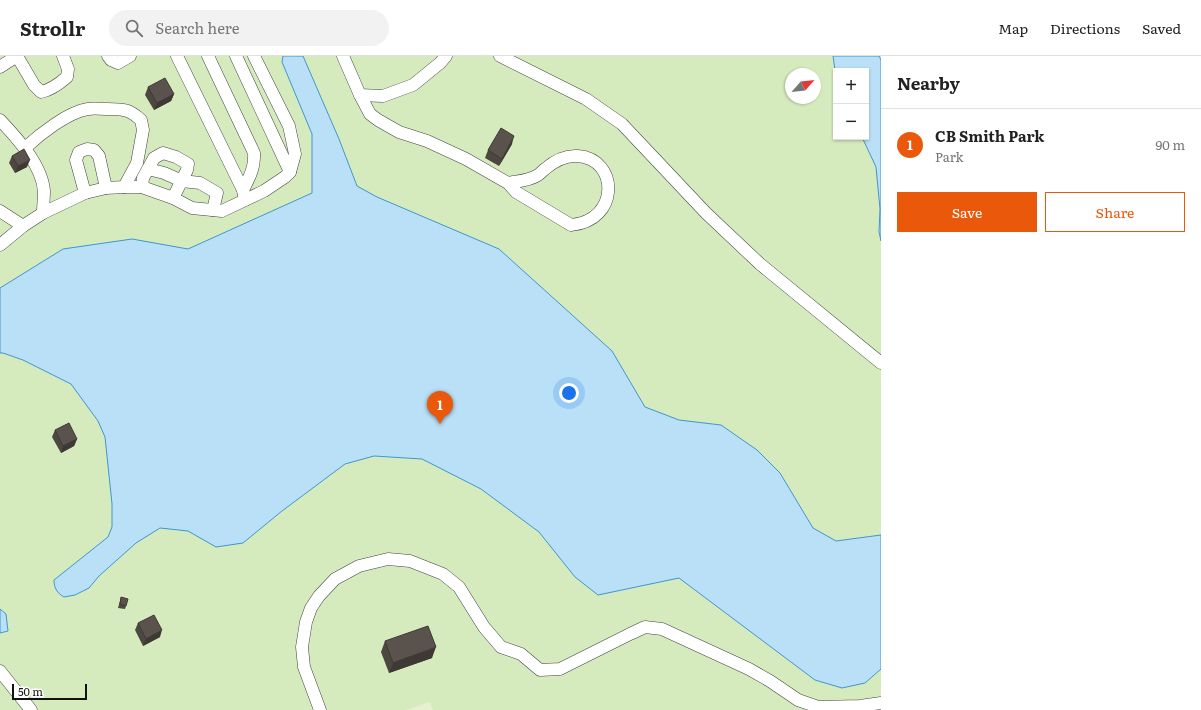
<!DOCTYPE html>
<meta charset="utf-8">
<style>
:root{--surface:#fff;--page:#f2f2f2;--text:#222;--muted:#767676;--line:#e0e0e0;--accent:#ea580c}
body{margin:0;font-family:Literata,serif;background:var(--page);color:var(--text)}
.controls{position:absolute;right:12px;top:12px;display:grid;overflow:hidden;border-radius:0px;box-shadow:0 1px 3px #0004}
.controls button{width:36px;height:36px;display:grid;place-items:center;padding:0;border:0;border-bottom:1px solid var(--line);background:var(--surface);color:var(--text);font:20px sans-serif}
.compass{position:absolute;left:785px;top:12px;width:36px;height:36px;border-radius:50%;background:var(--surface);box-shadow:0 1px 3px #0004;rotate:63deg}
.scale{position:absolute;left:12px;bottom:10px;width:75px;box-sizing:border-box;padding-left:4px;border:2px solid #111;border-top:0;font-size:11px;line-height:14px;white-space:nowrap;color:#111;-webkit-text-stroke:3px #fff;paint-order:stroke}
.you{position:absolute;left:569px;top:337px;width:14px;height:14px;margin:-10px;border:3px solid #fff;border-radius:50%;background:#1a73e8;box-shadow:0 0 0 6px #1a73e833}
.badge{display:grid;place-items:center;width:26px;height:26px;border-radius:50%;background:var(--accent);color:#fff;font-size:13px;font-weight:700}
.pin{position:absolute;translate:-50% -33px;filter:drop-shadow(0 1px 2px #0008)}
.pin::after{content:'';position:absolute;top:21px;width:14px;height:12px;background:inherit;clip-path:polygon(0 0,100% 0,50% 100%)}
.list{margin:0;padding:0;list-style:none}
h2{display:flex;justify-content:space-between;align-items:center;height:52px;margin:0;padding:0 16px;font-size:17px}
h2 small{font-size:13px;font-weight:400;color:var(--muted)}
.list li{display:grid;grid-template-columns:26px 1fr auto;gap:12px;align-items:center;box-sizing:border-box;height:72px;padding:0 16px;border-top:1px solid var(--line)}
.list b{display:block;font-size:15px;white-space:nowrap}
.list p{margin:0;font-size:13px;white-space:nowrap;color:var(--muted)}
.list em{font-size:13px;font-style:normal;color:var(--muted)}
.actions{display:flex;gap:8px;padding:12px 16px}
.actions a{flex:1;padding:9px 0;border:1px solid var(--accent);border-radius:0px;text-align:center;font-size:14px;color:var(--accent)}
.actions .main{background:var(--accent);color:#fff}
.icon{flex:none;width:22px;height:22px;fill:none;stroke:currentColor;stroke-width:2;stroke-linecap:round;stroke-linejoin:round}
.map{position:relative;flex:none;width:881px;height:654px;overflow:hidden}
header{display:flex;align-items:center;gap:24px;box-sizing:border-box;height:56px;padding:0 20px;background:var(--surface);border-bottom:1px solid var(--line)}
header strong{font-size:19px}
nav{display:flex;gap:22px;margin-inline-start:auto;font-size:14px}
.search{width:280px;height:36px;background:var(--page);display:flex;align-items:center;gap:10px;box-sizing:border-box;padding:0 14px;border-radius:22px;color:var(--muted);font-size:15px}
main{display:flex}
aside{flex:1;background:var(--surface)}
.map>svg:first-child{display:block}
</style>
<header>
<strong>Strollr</strong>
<div class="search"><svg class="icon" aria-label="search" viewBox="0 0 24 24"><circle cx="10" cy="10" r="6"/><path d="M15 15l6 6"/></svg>Search here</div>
<nav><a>Map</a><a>Directions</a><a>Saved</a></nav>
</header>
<main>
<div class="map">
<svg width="881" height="654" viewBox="0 0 881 654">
<rect width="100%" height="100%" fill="#fffdf5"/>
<path fill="#d5ebbd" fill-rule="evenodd" d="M0 0H881V654H0ZM836 15H866V81H836ZM791 18H815V42H791Z"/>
<polygon fill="#e6f2cf" points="430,646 433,654 406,654"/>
<g fill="#b9e0f7" stroke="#3f96cf">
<path d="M283 0H303L339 83 357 130 377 141 499 193 612 295 645 351 679 364 721 369 757 394 780 417 813 472 836 485 881 479V613L865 627 842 632 815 624 679 522 598 539 575 521 539 476 481 433 422 403 374 400 345 408 282 455 243 487 216 491 188 475 160 472 136 487 99 520 89 532 75 539 64 541C57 537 54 532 54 524L108 481 112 471V448L105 381 98 365 71 328 23 304 3 297H0V232L63 193 132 183 188 193 312 137V78L282 6Z"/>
<polygon points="833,0 879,0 881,4 881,185 879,176 880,153 876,111 862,81 866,81 866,15 836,15 836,21"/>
<polygon points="0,553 6,558 8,575 0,577"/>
</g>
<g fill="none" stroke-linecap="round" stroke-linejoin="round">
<g stroke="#444" stroke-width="13">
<g id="minor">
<path d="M17 0 34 29 41 36C51 34 59 28 67 21L68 13 63 0"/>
<polyline points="108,0 111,4 118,7 130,0"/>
<polyline points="177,0 243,134 245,144"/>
<path d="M208 0 254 97C255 112 249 122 243 134"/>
<polyline points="236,0 290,116"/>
<path d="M343 0 360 39 370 58 378 64 399 76 427 85 466 103 508 127 516 136 571 169C620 165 619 103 578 100 565 99 554 105 545 113 542 115 540 118 538 119 529 125 518 125 508 127"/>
<polyline points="500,0 586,43 622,68 706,157 760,208 881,307"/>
<polyline points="0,11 17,0"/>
<polyline points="360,39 383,40 413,29 440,7 446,0"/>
<path d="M0 64C17 82 42 109 44 135 44 142 43 150 43 157"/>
<path d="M25 92C40 78 68 56 88 53 94 52 101 53 107 53 123 53 129 53 141 64L143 74 137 107 124 131"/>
<polyline points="148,113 164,117 182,125 200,127 217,137 213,154"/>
<polyline points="142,131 143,122 154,102 163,97 176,101 188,108 187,114 173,142"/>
<polyline points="85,137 76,104 79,96 87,93 94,94 99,100 106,132"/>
<polyline points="0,155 23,170"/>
<polyline points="0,189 23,170 43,157 85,137 106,132 124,131 142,131 173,142 192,152 222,155 264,135 285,121 290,116 295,98 289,70 254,0"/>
<polyline points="0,615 31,654"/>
<polyline points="320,654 304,611 302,591 306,566 311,552 319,540 335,523 359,510 388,503 410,505 443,518 459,531 484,571 501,591 521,598 540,614 560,613 630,578 645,571 662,573 749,613 770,625 798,644 818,651 860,650 881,647"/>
</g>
</g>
<use href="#minor" stroke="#fff" stroke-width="12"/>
</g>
<g fill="#4d4742">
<polygon points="148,31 174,38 171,45 154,54 145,39"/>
<polygon points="512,88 499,110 485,102 488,94"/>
<polygon points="12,100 27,111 15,117 9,107"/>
<polygon points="55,374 77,383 74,390 61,397 52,381"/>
<polygon points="121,541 126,550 125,553 118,552"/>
<polygon points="138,567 160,581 143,590 135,574"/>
<polygon points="385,585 432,602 389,617 381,596"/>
</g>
<g fill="#3f3936">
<polygon points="174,38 171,45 154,54 157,47"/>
<polygon points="514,80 512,88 499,110 502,103"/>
<polygon points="30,104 27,111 15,117 18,110"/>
<polygon points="77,383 74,390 61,397 63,390"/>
<polygon points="162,574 160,581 143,590 146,583"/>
<polygon points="436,591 432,602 389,617 393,607"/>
</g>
<g fill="#5a524d" stroke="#3f3936">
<polygon points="165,22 174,38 157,47 148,31"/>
<polygon points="501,72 514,80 502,103 488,94"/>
<polygon points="24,93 30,104 18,110 12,100"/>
<polygon points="69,367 77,383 63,390 55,374"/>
<polygon points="121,541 128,543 126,550 120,548"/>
<polygon points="154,559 162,574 146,583 138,567"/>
<polygon points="428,570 436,591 393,607 385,585"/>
</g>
</svg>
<div class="controls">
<button>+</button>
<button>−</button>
</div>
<svg class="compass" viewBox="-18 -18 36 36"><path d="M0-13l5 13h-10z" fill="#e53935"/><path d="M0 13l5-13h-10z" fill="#767676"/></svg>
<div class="scale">50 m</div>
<div class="you"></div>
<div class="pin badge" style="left:440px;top:368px">1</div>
</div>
<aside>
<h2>Nearby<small></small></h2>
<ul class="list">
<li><span class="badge">1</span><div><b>CB Smith Park</b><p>Park</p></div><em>90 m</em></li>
</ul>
<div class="actions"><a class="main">Save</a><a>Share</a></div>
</aside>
</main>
